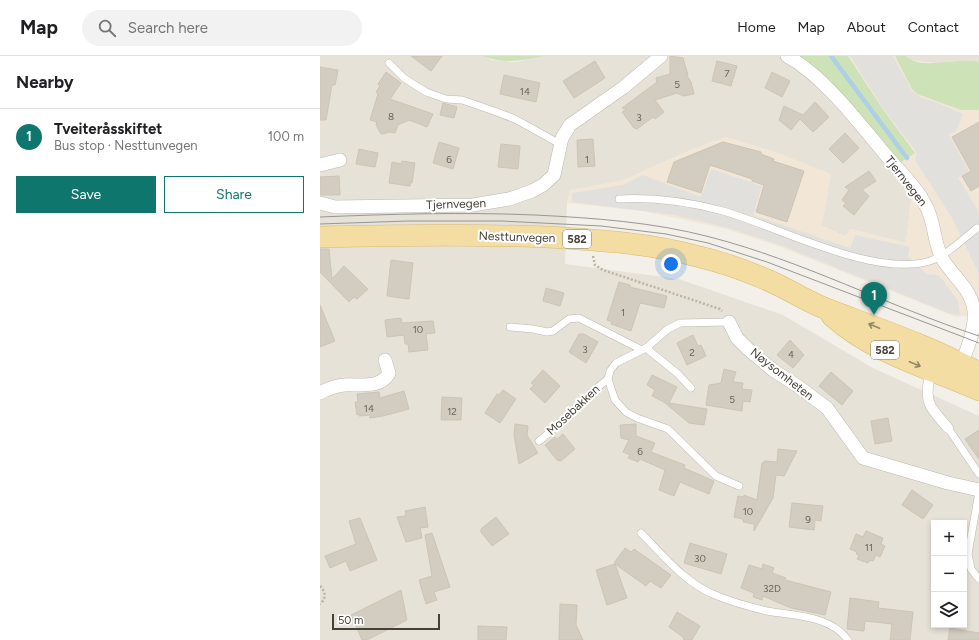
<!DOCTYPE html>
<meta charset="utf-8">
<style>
:root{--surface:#fff;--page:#f2f2f2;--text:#202124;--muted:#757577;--line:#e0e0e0;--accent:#0f766e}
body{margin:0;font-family:Figtree,sans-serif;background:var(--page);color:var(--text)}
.controls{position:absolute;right:12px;bottom:12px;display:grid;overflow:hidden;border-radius:0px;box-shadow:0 2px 6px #0003}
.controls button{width:36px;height:36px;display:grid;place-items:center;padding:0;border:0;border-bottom:1px solid var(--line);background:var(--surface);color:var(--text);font:20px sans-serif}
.scale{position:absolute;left:12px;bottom:10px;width:108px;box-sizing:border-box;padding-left:4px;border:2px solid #464138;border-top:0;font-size:11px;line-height:14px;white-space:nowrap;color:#464138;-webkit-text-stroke:3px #fff;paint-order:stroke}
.you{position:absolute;left:351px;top:208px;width:14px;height:14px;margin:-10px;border:3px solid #fff;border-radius:50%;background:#1a73e8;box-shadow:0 0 0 6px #1a73e833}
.badge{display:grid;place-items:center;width:26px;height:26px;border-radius:50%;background:var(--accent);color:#fff;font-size:13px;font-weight:700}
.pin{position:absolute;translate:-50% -33px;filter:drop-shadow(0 1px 2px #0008)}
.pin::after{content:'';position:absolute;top:21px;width:14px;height:12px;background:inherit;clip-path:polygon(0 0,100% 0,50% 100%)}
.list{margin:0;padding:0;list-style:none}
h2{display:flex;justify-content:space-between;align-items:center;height:52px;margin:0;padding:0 16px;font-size:17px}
h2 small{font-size:13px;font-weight:400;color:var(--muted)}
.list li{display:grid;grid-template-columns:26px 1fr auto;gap:12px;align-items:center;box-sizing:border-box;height:56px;padding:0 16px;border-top:1px solid var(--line)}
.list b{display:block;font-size:15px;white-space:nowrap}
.list p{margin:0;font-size:13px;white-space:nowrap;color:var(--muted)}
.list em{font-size:13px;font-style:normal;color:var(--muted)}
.actions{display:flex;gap:8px;padding:12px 16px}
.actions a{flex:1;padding:9px 0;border:1px solid var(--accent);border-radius:0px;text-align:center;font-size:14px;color:var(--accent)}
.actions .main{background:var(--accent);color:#fff}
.icon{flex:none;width:22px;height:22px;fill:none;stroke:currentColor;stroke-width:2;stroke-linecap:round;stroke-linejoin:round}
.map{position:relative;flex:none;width:659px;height:584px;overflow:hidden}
header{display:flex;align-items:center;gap:24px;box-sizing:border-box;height:56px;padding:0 20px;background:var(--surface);border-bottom:1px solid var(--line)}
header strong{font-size:19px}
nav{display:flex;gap:22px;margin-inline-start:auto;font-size:14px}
.search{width:280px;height:36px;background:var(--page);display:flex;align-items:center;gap:10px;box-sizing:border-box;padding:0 14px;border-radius:22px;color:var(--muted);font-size:15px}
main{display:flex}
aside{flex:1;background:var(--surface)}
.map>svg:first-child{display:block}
</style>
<header>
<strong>Map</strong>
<div class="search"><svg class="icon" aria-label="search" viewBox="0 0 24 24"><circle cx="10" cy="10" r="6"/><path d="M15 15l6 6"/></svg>Search here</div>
<nav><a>Home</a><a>Map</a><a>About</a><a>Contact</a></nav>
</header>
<main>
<aside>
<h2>Nearby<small></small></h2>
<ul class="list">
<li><span class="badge">1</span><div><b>Tveiteråsskiftet</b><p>Bus stop · Nesttunvegen</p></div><em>100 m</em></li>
</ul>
<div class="actions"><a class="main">Save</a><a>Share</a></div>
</aside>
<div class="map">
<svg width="659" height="584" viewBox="0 0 659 584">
<rect width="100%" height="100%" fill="#f3f0e9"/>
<g fill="#e6e2d8" fill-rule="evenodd">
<path d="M0 0H162L172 4 195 6 224 0H479L580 107 591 144 586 187 530 173 526 181 502 170 406 81 371 94 304 124 250 135 247 147 245 208 359 223 463 259 553 312 659 360V584H0ZM614 467H644V569H614Z"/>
<polygon points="586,0 659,0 659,6 638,6 624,8 590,4"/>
</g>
<polygon fill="#f2e7d7" points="528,0 575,0 592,33 641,54 659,54 659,258 636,261 458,190 406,173 323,155 247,147 250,134 304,124 371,94 406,81 456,96 511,118 502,170 525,181 530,173 586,187 591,144 580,107 595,97 562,52"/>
<g fill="#cee2b7">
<path d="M162 0H224C202 5 183 8 162 0Z"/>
<polygon points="479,0 528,0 562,52 595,97 580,107"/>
<path d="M575 0H586C601 15 640 1 659 6V54H641L597 38 592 33Z"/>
</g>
<g fill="#e2e0dd">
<polygon points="530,0 573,0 592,35 600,41 618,47 643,58 637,74 629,79 649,115 638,122 659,156 659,218 632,162 595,104 597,97 563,52"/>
<polygon points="391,113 442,130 433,159 530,192 535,179 590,191 588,201 607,218 618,219 623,224 638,245 640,259 631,258 460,189 408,172 354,159 252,146 252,137 303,129 323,119 381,141"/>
</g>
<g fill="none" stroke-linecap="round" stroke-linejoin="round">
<polyline stroke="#adcfe8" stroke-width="4.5" points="511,0 587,102"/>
</g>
<g fill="#d3ccc0" stroke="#cdc4b4">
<polygon points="91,0 122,0 111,15"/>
<polygon points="350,0 363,2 368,19 366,18 371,26 374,38 363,40 357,37 335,44 344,56 335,63 333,61 317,73 314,72 302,56 307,53 302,52 337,26 336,22 350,18"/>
<polygon points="275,5 285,22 254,42 243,25"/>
<polygon points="397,5 417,10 411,30 392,25"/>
<polygon points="0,11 18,14 15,29 12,29 6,64 0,64"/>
<polygon points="66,16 81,27 70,43 113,58 107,71 89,64 78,69 75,77 70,76 61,78 56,69 57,66 50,64 58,38 56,36 60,30 58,28"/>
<polygon points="452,16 470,25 462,41 445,32"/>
<polygon points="184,19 220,27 216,46 180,38"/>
<polygon points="495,46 509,61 493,76 480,63 471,74 459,64 464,50 483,59"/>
<polygon points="123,47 137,51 134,62 120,59"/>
<polygon points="659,66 659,130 651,135 642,120 651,115 632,81"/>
<polygon points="525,77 539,92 523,107 509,93"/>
<polygon points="273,83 275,110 258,111 257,84"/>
<polygon points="119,86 139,92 133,113 113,107"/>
<polygon points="403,86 441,96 441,98 454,103 453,105 484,115 467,166 436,156 444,129 432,125 432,123 390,109 381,137 347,126 354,106"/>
<polygon points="181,88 200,90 198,113 178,111"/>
<polygon points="39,93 58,97 55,111 36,108"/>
<polygon points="82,105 95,107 92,127 90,127 90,130 69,127 72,106 81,108"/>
<polygon points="549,115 556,125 542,134 549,140 534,159 523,150 526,147 522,144 529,134 525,131"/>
<polygon points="19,120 20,139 0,139 0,121"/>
<polygon points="0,193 9,193 12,223 24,210 48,233 37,243 34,241 29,246 0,216"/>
<polygon points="71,204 93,207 89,243 67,240"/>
<polygon points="299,226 310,229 310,231 347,240 344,252 320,247 311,275 291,268 292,266 287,264"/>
<polygon points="226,232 244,237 240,250 223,245"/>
<polygon points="0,249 15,285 0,291"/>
<polygon points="81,262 82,267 113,265 115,277 106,278 108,294 89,296 88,288 85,288 84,279 67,281 65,264"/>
<polygon points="259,278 264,278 278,286 266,307 249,296"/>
<polygon points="373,279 378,290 381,289 386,300 367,309 357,287"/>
<polygon points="470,284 484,299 473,312 457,299"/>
<polygon points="404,313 416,316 413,326 423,327 422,333 432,334 430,346 423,345 422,355 386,349 389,329 401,327"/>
<polygon points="223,314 240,330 225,347 210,333 214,329 211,327"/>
<polygon points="511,316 533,335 522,349 499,330"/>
<polygon points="332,319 357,331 349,347 387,353 384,369 369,367 344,346 332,340 335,334 327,329"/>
<polygon points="183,334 196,343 180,367 165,357 177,338 179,339"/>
<polygon points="84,335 89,353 63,360 50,362 50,359 39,360 39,358 37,359 35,346 38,346 37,338 59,336 60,342"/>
<polygon points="122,341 142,342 141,364 121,364"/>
<polygon points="568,362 572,385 555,388 551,365"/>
<polygon points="195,368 208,370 207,379 218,397 199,408 194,379"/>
<polygon points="316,368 316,380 335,387 331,396 365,409 364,412 394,425 389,438 360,426 354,440 339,434 345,414 320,403 318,406 308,402 310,399 303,396 309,384 301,382 300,369"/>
<polygon points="659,374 659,403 645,383"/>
<polygon points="243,378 255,393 241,405 237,404 225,389 235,381 237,383"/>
<polygon points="458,393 477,395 464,420 456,419 453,442 434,475 434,468 423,466 423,463 414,461 418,440 424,441 424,439 437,444 442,407 444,407 444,405 457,406"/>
<polygon points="592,434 613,449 603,463 582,449"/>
<polygon points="472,447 503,450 501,465 495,464 494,474 469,471"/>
<polygon points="105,451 108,471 100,472 102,482 86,486 77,461 86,460 85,455"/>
<polygon points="176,461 189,478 172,490 161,476 161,473"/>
<polygon points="40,462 57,504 30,515 26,505 10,512 5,500 36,488 29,465"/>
<polygon points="546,475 563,482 561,488 565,490 560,501 556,499 553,505 550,504 548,507 537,503 539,499 536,498 537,496 530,493 536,478 543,481"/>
<polygon points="112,477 130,531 114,536 117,544 106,548 99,524 112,520 105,479"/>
<polygon points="370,487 407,498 401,518 364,507"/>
<polygon points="305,492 311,496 314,493 351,519 341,532 330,525 326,530 295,508 307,542 287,549 276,514 295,508 294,507"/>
<polygon points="443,508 454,512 452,517 466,522 465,524 511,536 505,559 471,552 443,540 442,544 433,541 434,537 421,532 429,509 442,513"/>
<polygon points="81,534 87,564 47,584 42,584 31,559"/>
<polygon points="530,542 559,546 558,552 593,556 590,584 570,584 572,568 545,565 544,575 527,573"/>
<polygon points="240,548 257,549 256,569 263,584 239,584"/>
<polygon points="357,556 380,570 372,584 364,584 363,581 349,571"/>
<polygon points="158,570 187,571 186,584 158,584"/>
<polygon points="630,572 659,577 659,584 628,584"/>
</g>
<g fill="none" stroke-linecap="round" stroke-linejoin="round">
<g stroke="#bdb8ad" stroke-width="8">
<g id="service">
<polyline points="69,7 84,22 106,36 126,43 142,44 174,55 195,63 240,88"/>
<path d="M299 143C335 141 369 146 403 155 459 171 554 222 610 205 627 199 643 183 657 172"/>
<polyline points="409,266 360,267 348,273 326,292 296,307 290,315 288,323 295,344 306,356 317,362 348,373 396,420 419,430"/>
<polyline points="190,271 213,273 227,276 233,275 249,263 259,262 322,294"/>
<polyline points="326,292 358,318 371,332"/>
<polyline points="628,372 659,418"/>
<path d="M219 385C244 366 263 342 288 323"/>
<polyline points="659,436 648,498 651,513 659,523"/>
<path d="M321 477C343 499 365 527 395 539 412 546 430 551 447 555 474 560 510 559 528 584"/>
</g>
</g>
<g stroke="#bdb8ad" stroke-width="11">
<path id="pedestrian" d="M609 324C604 349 613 354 628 372"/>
</g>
<g stroke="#bdb8ad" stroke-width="14">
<g id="minor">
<path d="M467 0C504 20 538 66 565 98 579 115 596 130 606 150 615 166 613 185 622 202 632 220 652 233 654 255 656 273 646 297 639 313"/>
<polyline points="0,109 20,104"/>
<polyline points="0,147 15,151 153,149 189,143 212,135 223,129 234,119 242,82 250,69 304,31 341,0"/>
<polyline points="409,266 417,282 429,294 453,314 479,331 507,352 543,402 628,427 659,434"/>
<path d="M0 337C7 333 16 330 24 329 39 328 61 333 69 317L65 304"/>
</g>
</g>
<g stroke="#d7bb73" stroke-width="22">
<g id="primary">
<path d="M0 181C76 179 151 178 227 181 279 184 330 187 380 201 402 206 424 214 445 223 465 231 484 244 504 252 556 272 610 290 659 317"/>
<path d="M512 260C553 297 609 312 659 334"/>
</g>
</g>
<g stroke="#bdb3a0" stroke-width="2.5" stroke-dasharray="2 2" stroke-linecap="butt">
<polyline points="273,200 275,209 283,214 400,253 402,255"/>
<path d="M0 530C6 536 6 543 0 548"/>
</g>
<use href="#service" stroke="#fff" stroke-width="7"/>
<use href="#pedestrian" stroke="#fff" stroke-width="10"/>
<use href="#minor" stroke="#fff" stroke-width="13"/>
<use href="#primary" stroke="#f3dda2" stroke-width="21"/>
<g stroke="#979797" stroke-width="1">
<path d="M0 161C72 158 143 156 215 159 274 162 333 166 390 181 483 205 568 250 659 280"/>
<polyline points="0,168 88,165 182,165 281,170 346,178 388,187 447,206 659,287"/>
</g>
</g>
<defs><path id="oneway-shaft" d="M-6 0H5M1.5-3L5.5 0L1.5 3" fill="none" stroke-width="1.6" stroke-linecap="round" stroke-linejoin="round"/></defs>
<g stroke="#948768">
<use href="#oneway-shaft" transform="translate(554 270) rotate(-157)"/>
<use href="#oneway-shaft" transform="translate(595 308) rotate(23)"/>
</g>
<g text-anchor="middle" stroke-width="4" stroke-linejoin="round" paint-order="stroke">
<g font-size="10" fill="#69645a">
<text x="407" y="21">7</text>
<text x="357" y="32">5</text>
<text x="205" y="39">14</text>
<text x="71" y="64">8</text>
<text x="319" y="65">3</text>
<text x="129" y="107">6</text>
<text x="267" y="107">1</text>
<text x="303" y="260">1</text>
<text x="98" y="277">10</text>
<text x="265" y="297">3</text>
<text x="372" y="300">2</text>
<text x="471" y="302">4</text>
<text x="412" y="347">5</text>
<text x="49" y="356">14</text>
<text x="132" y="359">12</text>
<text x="320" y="399">6</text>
<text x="428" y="459">10</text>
<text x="488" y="467">9</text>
<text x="549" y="495">11</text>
<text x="380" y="506">30</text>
<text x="452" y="536">32D</text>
</g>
<g fill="#fff" stroke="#7e7a74" stroke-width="1">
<rect x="243" y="174" width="28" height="18" rx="3"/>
<rect x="551" y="285" width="28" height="18" rx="3"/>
</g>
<g font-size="11" font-weight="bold" fill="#464138">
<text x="257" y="187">582</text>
<text x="565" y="298">582</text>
</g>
<g font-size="12" fill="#464138" stroke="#fff">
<text transform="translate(586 125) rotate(52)" y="4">Tjernvegen</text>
<text transform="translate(136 148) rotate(-2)" y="4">Tjernvegen</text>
<text transform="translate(197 181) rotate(2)" y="4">Nesttunvegen</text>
<text transform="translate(462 318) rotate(38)" y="4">Nøysomheten</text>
<text transform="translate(253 354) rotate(-43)" y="4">Mosebakken</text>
</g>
</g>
</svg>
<div class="controls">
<button>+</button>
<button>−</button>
<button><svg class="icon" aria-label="layers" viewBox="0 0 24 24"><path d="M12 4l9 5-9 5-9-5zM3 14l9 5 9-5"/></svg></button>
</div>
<div class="scale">50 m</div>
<div class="you"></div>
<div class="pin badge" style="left:554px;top:259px">1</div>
</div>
</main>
